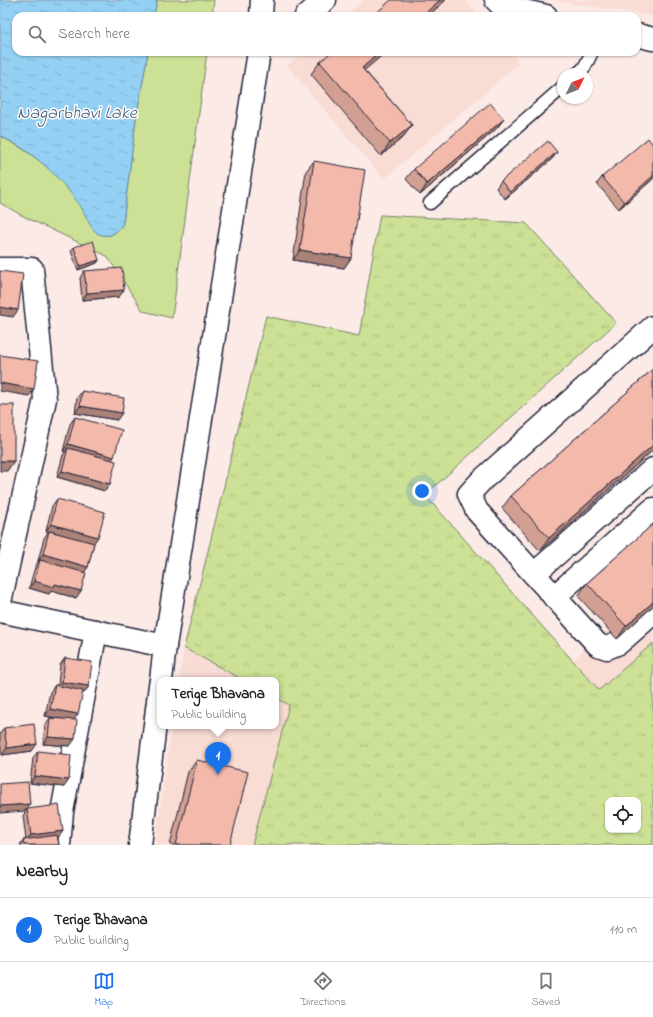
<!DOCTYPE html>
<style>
:root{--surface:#fff;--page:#f6f6f6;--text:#222;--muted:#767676;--line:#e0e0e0;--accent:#1a73e8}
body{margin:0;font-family:"Indie Flower",sans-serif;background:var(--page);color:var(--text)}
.controls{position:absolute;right:12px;bottom:12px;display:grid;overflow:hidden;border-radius:8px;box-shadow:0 1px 3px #0004}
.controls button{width:36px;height:36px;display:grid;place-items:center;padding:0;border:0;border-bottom:1px solid var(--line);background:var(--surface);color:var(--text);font:20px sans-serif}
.compass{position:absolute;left:557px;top:68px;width:36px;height:36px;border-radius:50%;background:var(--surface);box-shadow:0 1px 3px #0004;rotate:48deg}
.you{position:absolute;left:422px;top:491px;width:14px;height:14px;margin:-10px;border:3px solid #fff;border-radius:50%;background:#1a73e8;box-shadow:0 0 0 6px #1a73e833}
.badge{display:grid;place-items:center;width:26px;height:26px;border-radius:50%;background:var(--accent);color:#fff;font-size:13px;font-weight:700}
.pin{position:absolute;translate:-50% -33px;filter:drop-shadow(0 1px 2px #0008)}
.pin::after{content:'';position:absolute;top:21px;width:14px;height:12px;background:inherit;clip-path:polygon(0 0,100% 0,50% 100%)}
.popup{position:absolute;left:157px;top:677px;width:122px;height:52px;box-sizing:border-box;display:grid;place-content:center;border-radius:8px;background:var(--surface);filter:drop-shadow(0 1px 3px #0005);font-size:13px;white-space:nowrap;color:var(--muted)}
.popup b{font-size:15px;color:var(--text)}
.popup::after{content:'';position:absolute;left:50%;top:100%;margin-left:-8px;border:8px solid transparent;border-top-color:var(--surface)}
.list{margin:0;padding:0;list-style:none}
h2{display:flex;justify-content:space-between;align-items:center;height:52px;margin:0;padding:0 16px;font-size:17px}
h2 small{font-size:13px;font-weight:400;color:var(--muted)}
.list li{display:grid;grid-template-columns:26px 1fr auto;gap:12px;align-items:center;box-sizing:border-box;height:64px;padding:0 16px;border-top:1px solid var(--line)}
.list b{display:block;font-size:15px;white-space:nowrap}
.list p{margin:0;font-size:13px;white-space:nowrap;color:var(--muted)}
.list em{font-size:13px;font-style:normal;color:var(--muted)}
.icon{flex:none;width:22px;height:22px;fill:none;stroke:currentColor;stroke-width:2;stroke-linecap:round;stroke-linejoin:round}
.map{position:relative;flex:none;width:653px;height:845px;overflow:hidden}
.search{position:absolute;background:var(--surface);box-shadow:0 1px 3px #0004;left:12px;right:12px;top:12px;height:44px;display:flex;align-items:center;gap:10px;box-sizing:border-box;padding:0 14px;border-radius:12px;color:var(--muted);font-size:15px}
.sheet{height:116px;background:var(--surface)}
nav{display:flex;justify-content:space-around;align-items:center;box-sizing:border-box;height:56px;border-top:1px solid var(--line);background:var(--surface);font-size:11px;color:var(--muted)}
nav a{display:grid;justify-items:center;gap:2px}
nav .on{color:var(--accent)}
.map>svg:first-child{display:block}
</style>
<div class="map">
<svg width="653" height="845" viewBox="0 0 653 845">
<defs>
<pattern id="grass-tufts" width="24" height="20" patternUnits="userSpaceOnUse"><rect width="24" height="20" fill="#cce195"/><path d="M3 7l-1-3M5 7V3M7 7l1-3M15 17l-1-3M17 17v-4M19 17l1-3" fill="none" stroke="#afc181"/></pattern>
<pattern id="water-ripples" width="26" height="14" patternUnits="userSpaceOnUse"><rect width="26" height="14" fill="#93d0f3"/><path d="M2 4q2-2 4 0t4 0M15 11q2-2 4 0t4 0" fill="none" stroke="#7eb2d1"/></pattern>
</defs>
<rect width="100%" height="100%" fill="#fbeae6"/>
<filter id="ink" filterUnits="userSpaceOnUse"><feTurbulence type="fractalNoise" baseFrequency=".025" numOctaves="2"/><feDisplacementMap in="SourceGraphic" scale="8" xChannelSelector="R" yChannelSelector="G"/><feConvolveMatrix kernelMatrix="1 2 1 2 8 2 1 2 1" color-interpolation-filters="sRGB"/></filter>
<g filter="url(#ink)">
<g fill="#f9dcd4">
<polygon points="364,0 465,0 479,16 345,16"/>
<polygon points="552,0 653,0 653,16"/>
<polygon points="303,52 510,52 519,63 384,179 287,66"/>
<polygon points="653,589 653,643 599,690 573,660"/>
<polygon points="184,648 243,680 179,680"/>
<polygon points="276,698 289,705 252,845 155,845 172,726 276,726"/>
</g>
<path fill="url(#grass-tufts)" stroke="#778268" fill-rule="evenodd" d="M380 215 526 223 616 323 425 495 599 690 653 643V845H252L289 705 276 698V680H243L184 648 266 316 359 336ZM608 800H638V830H608Z"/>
<g fill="#cce195" stroke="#778268">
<polygon points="157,0 214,0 212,16 154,16"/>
<path d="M148 52H207L172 318 143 311 107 256 23 216 0 203V136C35 154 59 174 81 206 88 216 90 231 103 235 112 238 119 230 123 223L136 119Z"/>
</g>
<path fill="url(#water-ripples)" stroke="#668aa9" d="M0 0H157L154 16H16V52H148L136 119 123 223C118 233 108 239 97 233 89 227 85 212 79 204 58 175 33 151 0 136Z"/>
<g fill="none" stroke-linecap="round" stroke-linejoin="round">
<g stroke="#22223b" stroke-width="15">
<g id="lane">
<polyline points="577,74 584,68 592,52"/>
<polyline points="430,203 563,87"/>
</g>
</g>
<g stroke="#22223b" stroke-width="25">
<g id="street">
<polyline points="496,0 502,6 546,16"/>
<polyline points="637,35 653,39"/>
<polyline points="0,269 32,269 45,399 0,602"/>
<polyline points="653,327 482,480 469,494 477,511 598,645 607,648 619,643 653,613"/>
<polyline points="534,574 653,469"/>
<polyline points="554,597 653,509"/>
<polyline points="0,611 165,646"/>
<polyline points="59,845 62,812 96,631"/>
</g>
</g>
<g stroke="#22223b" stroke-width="25">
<g id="secondary">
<polyline points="261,16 262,0"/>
<polyline points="306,16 325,0"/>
<polyline points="161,680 165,646 259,52"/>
<polyline points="140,845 160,685"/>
</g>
</g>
<use href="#lane" stroke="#fff" stroke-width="12"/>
<use href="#street" stroke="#fff" stroke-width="22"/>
<use href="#secondary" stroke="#fff" stroke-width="22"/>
</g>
<g fill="#d1a093" stroke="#22223b">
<polygon points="320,62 365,71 412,125 403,137 381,156 311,74"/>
<polygon points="504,119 496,129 420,195 406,179 414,169"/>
<polygon points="653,145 653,179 619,209 597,184 602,177"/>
<polygon points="557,152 552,159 505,199 496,188 501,181"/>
<polygon points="314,161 351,258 344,268 293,260 306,171"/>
<polygon points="74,247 99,260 97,263 78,270 71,251"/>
<polygon points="84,271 119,297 82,300 80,278"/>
<polygon points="653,369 653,450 540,551 502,508 511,496"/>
<polygon points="82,391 117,420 75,413 77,398"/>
<polygon points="75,417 112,460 110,484 105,491 57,477 63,455 65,452 63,451 70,424"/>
<polygon points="57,499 94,543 88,567 84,572 76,598 51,591 49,594 29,588 35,567 38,562 38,561 44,538 48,532 46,531 52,506"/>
<polygon points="587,583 653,606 617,639 578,596"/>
<polygon points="65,658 89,686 84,693 82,692 74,720 70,746 43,744 45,725 50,718 59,719 45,716 50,692 55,685 58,685 60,665"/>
<polygon points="4,728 32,751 2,755 0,743 0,734"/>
<polygon points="38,751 64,787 30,783 33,758"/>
<polygon points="197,760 230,845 170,845 188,772"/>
<polygon points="27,809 63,831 58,837 59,845 20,845 23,840 26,840 23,816"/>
</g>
<g fill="#aa8278" stroke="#22223b">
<polygon points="440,0 446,0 428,16 422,16"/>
<polygon points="380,52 386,52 353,80 362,68"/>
<polygon points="504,119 496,129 420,195 427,184"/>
<polygon points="412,125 403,137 381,156 390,143"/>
<polygon points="557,152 552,159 505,199 510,192"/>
<polygon points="653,176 653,179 619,209 624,202"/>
<polygon points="300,250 351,258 344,268 293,260"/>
<polygon points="99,260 97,263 78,270 80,266"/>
<polygon points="124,290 119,297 82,300 87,293"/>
<polygon points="0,307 18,310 13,317 0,315"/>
<polygon points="0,383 34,389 29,396 0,391"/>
<polygon points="80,406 122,413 117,420 75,413"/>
<polygon points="68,444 114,457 109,464 68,448 65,452 63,451"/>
<polygon points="653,445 653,450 540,551 549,538"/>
<polygon points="0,461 14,461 7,471 0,471"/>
<polygon points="62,471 110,484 105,491 57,477"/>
<polygon points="51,524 98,537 93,544 49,531 48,532 46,531"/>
<polygon points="43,554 88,567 83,574 40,560 38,562 38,561"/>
<polygon points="34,581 55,584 81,591 76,598 51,591 49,594 29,588"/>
<polygon points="653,602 653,606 617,639 626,626"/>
<polygon points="62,682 89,686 84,693 57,689"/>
<polygon points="50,709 78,714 73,721 45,716"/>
<polygon points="48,737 75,739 70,746 43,744"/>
<polygon points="37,744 32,751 2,755 7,748"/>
<polygon points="35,776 69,780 64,787 30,783"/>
<polygon points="30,804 25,811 0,813 0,806"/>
<polygon points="63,831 58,838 26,842 31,835"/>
</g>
<g fill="#f3baab" stroke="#22223b">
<polygon points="391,0 440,0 422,16 373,16"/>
<polygon points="331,52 380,52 362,68 412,125 390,143 320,62"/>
<polygon points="490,103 504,119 427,184 414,169"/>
<polygon points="648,138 653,145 653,176 624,202 602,177"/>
<polygon points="548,141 557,152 510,192 501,181"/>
<polygon points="314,161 365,170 351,258 300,250"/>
<polygon points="93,241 99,260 80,266 74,247"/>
<polygon points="122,268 124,290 87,293 84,271"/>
<polygon points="0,271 23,274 18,310 0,307"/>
<polygon points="0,355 38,361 34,389 0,383"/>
<polygon points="653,369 653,445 549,538 511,496"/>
<polygon points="82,391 124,398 122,413 80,406"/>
<rect x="0" y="405" width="14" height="56"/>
<polygon points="75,417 122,430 114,457 68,444"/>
<polygon points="68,448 116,461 110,484 62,471"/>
<polygon points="57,499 105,512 98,537 51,524"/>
<polygon points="653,524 653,602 626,626 587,583"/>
<polygon points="49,531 94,543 88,567 43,554"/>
<polygon points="40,560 86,573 81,591 55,584 54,587 34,581"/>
<polygon points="65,658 92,662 89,686 62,682"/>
<polygon points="55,685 83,691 78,714 50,709"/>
<polygon points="50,718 77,720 75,739 48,737"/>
<polygon points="34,724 37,744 7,748 4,728"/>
<polygon points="38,751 71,755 69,780 35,776"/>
<polygon points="197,760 248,772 230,845 176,845"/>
<polygon points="28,782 30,804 0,806 0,784"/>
<polygon points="59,805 63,831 31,835 27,809"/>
<polygon points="57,835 59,845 24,845 23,840"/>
</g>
</g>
<g text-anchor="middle" stroke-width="3" stroke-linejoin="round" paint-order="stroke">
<g font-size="18" font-style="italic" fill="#4a5f7b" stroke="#fff">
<text x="77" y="118">Nagarbhavi Lake</text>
</g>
</g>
</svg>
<div class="controls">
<button><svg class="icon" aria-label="locate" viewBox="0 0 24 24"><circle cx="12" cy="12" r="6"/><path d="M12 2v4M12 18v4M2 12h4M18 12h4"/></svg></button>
</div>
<svg class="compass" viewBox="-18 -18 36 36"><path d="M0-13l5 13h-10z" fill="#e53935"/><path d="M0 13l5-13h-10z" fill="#767676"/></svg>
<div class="you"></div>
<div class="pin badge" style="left:218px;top:775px">1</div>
<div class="popup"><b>Terige Bhavana</b>Public building</div>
<div class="search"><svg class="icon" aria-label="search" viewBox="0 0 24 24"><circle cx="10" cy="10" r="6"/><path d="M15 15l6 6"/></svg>Search here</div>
</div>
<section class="sheet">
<h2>Nearby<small></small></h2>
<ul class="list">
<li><span class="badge">1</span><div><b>Terige Bhavana</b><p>Public building</p></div><em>110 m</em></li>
</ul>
</section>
<nav>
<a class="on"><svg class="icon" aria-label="map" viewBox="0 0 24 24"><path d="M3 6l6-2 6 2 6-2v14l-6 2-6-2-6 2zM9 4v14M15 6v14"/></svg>Map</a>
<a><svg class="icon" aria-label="directions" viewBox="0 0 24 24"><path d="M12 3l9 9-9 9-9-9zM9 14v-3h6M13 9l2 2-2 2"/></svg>Directions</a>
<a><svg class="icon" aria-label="saved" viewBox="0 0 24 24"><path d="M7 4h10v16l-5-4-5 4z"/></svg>Saved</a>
</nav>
